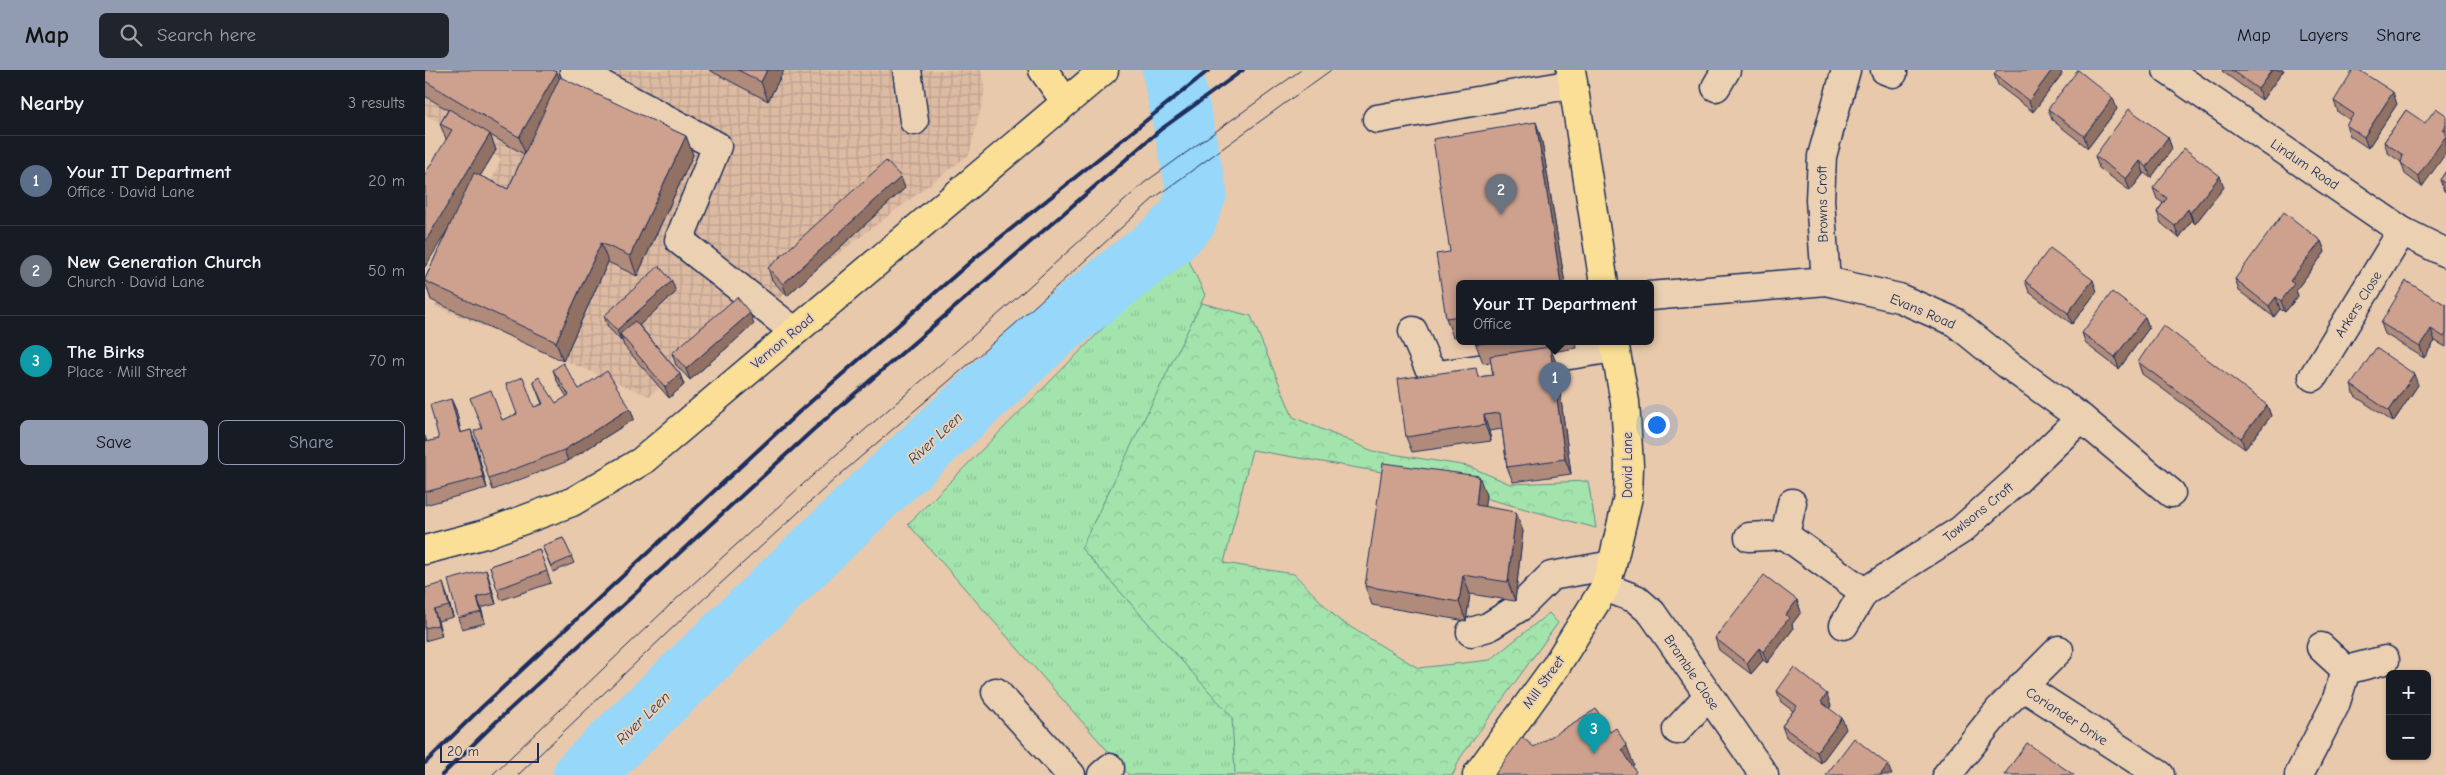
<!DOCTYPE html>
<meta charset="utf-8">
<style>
:root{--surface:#171b24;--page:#20242c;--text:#f1f3f6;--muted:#9ea1a6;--line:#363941;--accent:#919bb2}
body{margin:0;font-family:"Comic Neue",sans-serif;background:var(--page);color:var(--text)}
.controls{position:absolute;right:15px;bottom:15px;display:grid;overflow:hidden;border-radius:8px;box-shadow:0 1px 4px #0004}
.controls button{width:45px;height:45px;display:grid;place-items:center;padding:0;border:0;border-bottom:1px solid var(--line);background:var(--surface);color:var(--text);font:25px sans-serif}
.scale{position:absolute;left:15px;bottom:12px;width:99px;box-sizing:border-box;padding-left:5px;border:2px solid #1b2f5e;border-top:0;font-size:14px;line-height:18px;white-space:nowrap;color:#1b2f5e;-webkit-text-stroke:4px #ebd0b2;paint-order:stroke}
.you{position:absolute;left:1231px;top:354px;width:18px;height:18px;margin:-12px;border:4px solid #fff;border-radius:50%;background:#1a73e8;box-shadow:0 0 0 8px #1a73e833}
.badge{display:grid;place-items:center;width:32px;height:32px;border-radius:50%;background:var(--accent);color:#fff;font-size:16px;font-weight:700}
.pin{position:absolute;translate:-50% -41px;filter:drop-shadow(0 1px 2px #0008)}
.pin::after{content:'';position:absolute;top:26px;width:18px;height:15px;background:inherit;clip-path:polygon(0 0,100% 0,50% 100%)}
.popup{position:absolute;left:1031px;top:210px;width:198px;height:65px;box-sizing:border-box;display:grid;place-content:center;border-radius:8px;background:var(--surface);filter:drop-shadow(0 1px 4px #0005);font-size:16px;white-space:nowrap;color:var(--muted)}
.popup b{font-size:19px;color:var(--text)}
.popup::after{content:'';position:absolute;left:50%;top:100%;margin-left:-10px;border:10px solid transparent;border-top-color:var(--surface)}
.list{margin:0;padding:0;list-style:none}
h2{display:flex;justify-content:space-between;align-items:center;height:65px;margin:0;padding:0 20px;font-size:21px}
h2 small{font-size:16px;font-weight:400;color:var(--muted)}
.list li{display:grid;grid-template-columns:32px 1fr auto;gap:15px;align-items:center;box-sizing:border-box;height:90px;padding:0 20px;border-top:1px solid var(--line)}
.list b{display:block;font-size:19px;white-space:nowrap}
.list p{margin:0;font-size:16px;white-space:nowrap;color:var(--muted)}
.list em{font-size:16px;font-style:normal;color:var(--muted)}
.actions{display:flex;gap:10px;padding:15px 20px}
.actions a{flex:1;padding:11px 0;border:1px solid var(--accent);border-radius:8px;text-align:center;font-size:18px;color:var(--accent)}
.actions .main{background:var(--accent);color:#111}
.icon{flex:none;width:28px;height:28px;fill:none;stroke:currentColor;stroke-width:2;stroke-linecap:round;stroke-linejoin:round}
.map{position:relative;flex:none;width:2021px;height:705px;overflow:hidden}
header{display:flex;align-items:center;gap:30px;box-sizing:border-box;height:70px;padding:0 25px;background:var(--accent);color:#111}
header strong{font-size:24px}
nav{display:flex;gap:28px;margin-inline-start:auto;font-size:18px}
.search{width:350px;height:45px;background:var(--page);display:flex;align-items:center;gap:12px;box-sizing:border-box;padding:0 18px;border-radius:8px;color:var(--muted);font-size:19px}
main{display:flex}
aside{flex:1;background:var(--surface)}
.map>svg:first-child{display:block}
</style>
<header>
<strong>Map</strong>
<div class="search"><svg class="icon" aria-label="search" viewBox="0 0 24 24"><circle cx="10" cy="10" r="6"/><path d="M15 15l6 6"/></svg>Search here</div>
<nav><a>Map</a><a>Layers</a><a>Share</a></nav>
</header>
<main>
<aside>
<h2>Nearby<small>3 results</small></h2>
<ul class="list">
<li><span class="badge" style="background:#5c6f8a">1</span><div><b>Your IT Department</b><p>Office · David Lane</p></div><em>20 m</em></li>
<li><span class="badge" style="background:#6b7280">2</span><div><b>New Generation Church</b><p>Church · David Lane</p></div><em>50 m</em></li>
<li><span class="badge" style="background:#0f9aa8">3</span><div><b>The Birks</b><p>Place · Mill Street</p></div><em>70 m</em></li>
</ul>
<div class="actions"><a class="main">Save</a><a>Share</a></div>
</aside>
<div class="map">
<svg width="2021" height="705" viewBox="0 0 2021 705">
<defs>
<pattern id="industrial-grid" width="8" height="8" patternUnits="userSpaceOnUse" patternTransform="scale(1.25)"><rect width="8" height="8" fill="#ddbaa2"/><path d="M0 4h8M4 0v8" fill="none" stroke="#bda08e"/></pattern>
<pattern id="forest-crowns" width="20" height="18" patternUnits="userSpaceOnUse" patternTransform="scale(1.25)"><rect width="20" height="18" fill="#a3e4ad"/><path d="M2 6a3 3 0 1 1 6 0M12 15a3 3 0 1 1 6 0" fill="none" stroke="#8cc497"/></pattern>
<pattern id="park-tufts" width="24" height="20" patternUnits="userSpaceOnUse" patternTransform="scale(1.25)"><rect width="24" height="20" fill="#a3e4ad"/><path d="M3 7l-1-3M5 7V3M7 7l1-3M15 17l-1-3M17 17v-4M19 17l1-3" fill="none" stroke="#8cc497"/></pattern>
</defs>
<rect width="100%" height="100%" fill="#e9c9ac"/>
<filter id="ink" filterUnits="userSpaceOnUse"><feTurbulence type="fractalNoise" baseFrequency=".02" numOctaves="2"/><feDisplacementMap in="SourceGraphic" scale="10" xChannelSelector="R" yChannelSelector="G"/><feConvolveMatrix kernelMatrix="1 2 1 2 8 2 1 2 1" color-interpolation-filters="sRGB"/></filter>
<g filter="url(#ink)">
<polygon fill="url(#industrial-grid)" points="0,0 556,0 560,21 544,85 224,326 10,236 76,89 0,44"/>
<polygon fill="url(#forest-crowns)" stroke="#5f8a86" points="743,224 826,246 868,347 948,381 1043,396 1085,414 1163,411 1171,458 974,405 827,380 799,493 869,504 914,550 993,598 1065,590 1124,543 1133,553 1035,688 1028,705 786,705 616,482"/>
<polygon fill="url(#park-tufts)" stroke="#5f8a86" points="758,178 780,225 656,478 807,647 810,705 704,705 483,454"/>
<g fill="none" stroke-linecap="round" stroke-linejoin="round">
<polyline stroke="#97d7f9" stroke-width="60" points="158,705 453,421 626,261 744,168 762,149 772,123 747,0"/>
<g stroke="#1b2f5e" stroke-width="31">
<g id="minor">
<polyline points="149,0 292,76 254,170 369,261"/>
<polyline points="482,0 489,51"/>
<polyline points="1460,0 1468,3"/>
<polyline points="1742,0 1977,161 2021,183"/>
<polyline points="1291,17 1301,0"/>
<polyline points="952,49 1148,14"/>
<polyline points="1401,211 1395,130 1397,86 1421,0"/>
<polyline points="1225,226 1401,211 1474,228 1530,252 1582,294 1656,348 1746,423"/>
<polyline points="988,261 1003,296 1014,305 1190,278"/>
<polyline points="1888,307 1977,161"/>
<polyline points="1360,465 1439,522"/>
<polyline points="1324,467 1360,465 1367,433"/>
<polyline points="1180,517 1211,529 1227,543 1339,705"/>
<polyline points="1419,555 1439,522 1536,460 1590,412 1656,348"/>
<polyline points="1046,562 1063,557 1095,537 1126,506 1187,495"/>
<polyline points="1896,577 1921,600 1960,590"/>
<polyline points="1597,616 1735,705"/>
<polyline points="571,622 646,705"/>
<polyline points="1252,660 1283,626"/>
<polyline points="677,705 685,698"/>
<polyline points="1522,705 1574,640 1634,580"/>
<polyline points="1874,705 1910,635 1921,600"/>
</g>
</g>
<g stroke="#1b2f5e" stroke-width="31">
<g id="major">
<polyline points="618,0 640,31"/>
<polyline points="1146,0 1179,214"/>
<polyline points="0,480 60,464 147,432 217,391 679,0"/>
<polyline points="1052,705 1131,596 1180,517 1187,495 1203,427 1204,395 1200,332 1189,272"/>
</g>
</g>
<use href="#minor" stroke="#ebd0b2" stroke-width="28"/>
<use href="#major" stroke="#fbdf96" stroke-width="28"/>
<g stroke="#1b2f5e" stroke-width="1">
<polyline points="67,705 247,533 397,397 577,241 719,113 876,0"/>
<polyline points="93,705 260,546 410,409 589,255 729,128 906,0"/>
</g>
<g stroke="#1b2f5e" stroke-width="4">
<polyline points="0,693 57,637 374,342 551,187 784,0"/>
<polyline points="17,705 72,651 389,359 735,60 818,0"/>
</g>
</g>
<g fill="#b08a7a" stroke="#1b2f5e" fill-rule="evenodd">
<path d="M0 0 134 9 261 66 268 85 212 206 183 192 138 291 6 230 0 212V209L23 159 21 69 15 54 23 40 0 26ZM65 65 99 84 83 119 55 106 71 80Z"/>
<polygon points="284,0 359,0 343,31"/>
<polygon points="1797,0 1859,0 1837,30 1798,2"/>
<polygon points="1569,4 1637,4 1608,42 1573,15"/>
<polygon points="1909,31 1972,34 1943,78 1925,66 1921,55 1925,50 1913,42"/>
<polygon points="1623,39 1692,39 1663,78 1627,50"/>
<polygon points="1981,40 1997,117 1980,104 1976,92 1963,83 1959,72"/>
<polygon points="1111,52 1117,72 1140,214 1035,214 1035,266 1028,267 1021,248 1025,182"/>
<polygon points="1743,67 1747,79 1726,108 1719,103 1705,121 1674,98 1670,86"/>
<polygon points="2021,101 2021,122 2019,121 2015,110"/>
<polygon points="1799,117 1770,154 1767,150 1754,168 1736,153 1732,142 1738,133 1732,129 1728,118"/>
<polygon points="480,118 362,226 347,210 343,198"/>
<polygon points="1896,171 1900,182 1871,220 1873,226 1860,242 1855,239 1849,247 1814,221 1810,209"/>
<polygon points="1600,211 1672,221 1647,254 1604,222"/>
<polygon points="251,222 214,255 255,304 259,315 244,328 199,276 197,270 196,271 183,257 179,246"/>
<polygon points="2021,235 2021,277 2010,271 1999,288 1960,264 1956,253"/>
<polygon points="1720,247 1724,258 1694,299 1661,274 1657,263"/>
<polygon points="329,254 265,310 251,295 247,283"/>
<polygon points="1050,272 1150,272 1151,278 1127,282 1131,293 1146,404 1088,412 1082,397 1077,359 1064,361 1066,371 987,382 981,367 1054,307 1068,305 1066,292 1058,293"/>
<polygon points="1713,292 1842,335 1846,346 1820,379 1717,304"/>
<polygon points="128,300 154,319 205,338 209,349 143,391 68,420 64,409 77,350 117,334 108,311 131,333 142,327 132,311"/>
<polygon points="1926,315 1993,315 1968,352 1930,326"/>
<polygon points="26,329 31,340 36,363 46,360 50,372 62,418 0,435 0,366 2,372 14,369"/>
<polygon points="1061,425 1059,437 1098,461 1090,531 1045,524 1041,551 947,535 940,516"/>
<polygon points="138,468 149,493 128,502 117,476"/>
<polygon points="114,479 126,513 76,530 65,496"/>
<polygon points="61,500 65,512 71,534 56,538 60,553 37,559 33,548"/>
<polygon points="0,518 22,525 28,547 13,551 17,566 0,571"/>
<polygon points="1372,530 1376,542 1367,554 1368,559 1342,593 1338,590 1326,604 1294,580 1290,568"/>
<polygon points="1352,621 1406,636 1404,639 1421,659 1396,693 1361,667 1357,656 1368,641 1356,632"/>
</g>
<g fill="#907163" stroke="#1b2f5e">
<polygon points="342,0 359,0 343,31 336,12"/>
<polygon points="1627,0 1635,0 1637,4 1608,42 1604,31"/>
<polygon points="1847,0 1859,0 1837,30 1833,19"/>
<polygon points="132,2 139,21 101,86 94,67"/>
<polygon points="1968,22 1972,34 1943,78 1939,67"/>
<polygon points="1688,28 1692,39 1663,78 1659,66"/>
<polygon points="1111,52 1117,72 1140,214 1136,214"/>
<polygon points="2021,55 2021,83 1997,117 1993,106 2018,60"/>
<polygon points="65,64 71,80 0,197 0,172"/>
<polygon points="261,66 268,85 212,206 205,186"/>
<polygon points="1743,67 1747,79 1726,108 1722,97"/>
<polygon points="1715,91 1719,103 1705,121 1701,109"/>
<polygon points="1795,106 1799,117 1770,154 1765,143"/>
<polygon points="476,107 480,118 362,226 358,214"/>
<polygon points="1763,139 1767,150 1754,168 1750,156"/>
<polygon points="1896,171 1900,182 1871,220 1873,226 1860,242 1856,231 1865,211"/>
<polygon points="176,173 183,192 138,291 131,272"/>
<polygon points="1668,210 1672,221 1647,254 1643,243"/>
<polygon points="247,211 251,222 199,269 195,264 197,270 196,271 192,260"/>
<polygon points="1851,227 1855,239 1849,247 1844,236"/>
<polygon points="325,243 329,254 265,310 261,299"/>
<polygon points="1720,247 1724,258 1694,299 1690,287"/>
<polygon points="2006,259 2010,271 1999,288 1995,277"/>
<polygon points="1125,277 1131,293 1146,404 1140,389"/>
<polygon points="255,304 259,315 244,328 240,317"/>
<polygon points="1989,304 1993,315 1968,352 1964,341"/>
<polygon points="26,329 31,340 39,374 35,363"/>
<polygon points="1842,335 1846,346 1820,379 1816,368"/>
<polygon points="205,338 209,349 143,391 139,380"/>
<polygon points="1059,345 1064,361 1066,371 1060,355"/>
<polygon points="46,360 50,372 62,418 58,407"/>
<polygon points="1054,406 1061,425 1058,454 1051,435"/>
<polygon points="1091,442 1098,461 1090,531 1083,512"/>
<polygon points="61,500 65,512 71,534 67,523"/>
<polygon points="1038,505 1045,524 1041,551 1034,532"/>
<polygon points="18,513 22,525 28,547 24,536"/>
<polygon points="52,527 56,538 60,553 56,542"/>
<polygon points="1372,530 1376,542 1367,554 1368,559 1342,593 1338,582 1361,545"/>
<polygon points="9,540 13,551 17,566 13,555"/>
<polygon points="1334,578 1338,590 1326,604 1322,593"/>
<polygon points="1402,624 1406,636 1400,644 1396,632"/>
<polygon points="1417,648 1421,659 1396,693 1392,682"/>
<polygon points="1202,676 1209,695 1204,698 1197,679"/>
<polygon points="1463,695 1467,705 1455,705"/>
</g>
<g fill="#cda18e" stroke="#1b2f5e">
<polygon points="0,0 128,0 132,2 94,67 0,11"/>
<polygon points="313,0 342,0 336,12"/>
<polygon points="1572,0 1627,0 1604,31 1569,4"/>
<polygon points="1653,0 1688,28 1659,66 1623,39"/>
<polygon points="1806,0 1847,0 1833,19"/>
<polygon points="1928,0 1934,0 1968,22 1939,67 1921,55 1929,44 1909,31"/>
<polygon points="135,7 261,66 205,186 176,173 131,272 0,211 0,209 49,103 83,119"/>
<polygon points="2011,38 2021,45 2021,55 2018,60 2021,62 2021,66 1993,106 1976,93 1978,85 1959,72 1981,40 2000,53"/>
<polygon points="24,39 65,64 0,172 0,104 27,60 15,54"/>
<polygon points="1704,39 1743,67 1722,97 1715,91 1701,109 1670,86"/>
<polygon points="1111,52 1136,214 1035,214 1035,246 1021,248 1011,184 1025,182 1008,69"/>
<polygon points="1759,78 1795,106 1765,143 1763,139 1750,156 1732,142 1742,128 1728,118"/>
<polygon points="461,91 476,107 358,214 343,198"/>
<polygon points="2021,101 2021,114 2015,110"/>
<polygon points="1859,142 1896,171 1865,211 1869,214 1856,231 1851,227 1844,236 1810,209"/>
<polygon points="1625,178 1668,210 1643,243 1600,211"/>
<polygon points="234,196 247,211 192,260 179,246"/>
<polygon points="1981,211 2021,235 2021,264 2019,267 2006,259 1995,277 1956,253"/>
<polygon points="1687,222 1720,247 1690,287 1657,263"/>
<polygon points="312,227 325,243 261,299 247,283"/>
<polygon points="210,251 255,304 240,317 195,264"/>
<polygon points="1738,255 1842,335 1816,368 1713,292"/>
<polygon points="1050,272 1066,272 1051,274"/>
<polygon points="1125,277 1140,389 1082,397 1075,343 1059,345 1060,355 981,367 973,309 1051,298 1053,307 1068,305 1065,286"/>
<polygon points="1951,278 1989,304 1964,341 1926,315"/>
<polygon points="138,293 154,319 182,301 205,338 139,380 64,409 49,361 57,358 45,328 66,320 77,350 92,344 81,314 98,307 109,337 118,334 108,311 114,307 131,333 144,325 128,300"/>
<polygon points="26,329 35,363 46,360 58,407 0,422 0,370 0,372 14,369 5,335"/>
<polygon points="958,393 1054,406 1051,435 1091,442 1083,512 1038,505 1034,532 940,516"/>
<polygon points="138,468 147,487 126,496 117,476"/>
<polygon points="114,479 122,501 72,519 65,496"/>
<polygon points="61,500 67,523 52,527 56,542 33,548 23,510"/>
<polygon points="1339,505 1372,530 1361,545 1364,548 1338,582 1334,578 1322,593 1290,568"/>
<polygon points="18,513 24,536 9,540 13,555 0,558 0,518"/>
<polygon points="1369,597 1402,624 1396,632 1417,648 1392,682 1357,656 1372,636 1352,621"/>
<polygon points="1171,639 1185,662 1191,658 1202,676 1197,679 1211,702 1208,705 1073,705 1071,703 1097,667 1109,677"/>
<polygon points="1429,668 1463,695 1455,705 1401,705"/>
<polygon points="1602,673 1649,705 1579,705"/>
</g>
</g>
<g text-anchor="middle" stroke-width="4" stroke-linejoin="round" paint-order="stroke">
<g font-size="14" fill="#1b2f5e" stroke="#ebd0b2">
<text transform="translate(1880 94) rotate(34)" y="5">Lindum Road</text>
<text transform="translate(1397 134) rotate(-91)" y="5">Browns Croft</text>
<text transform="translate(1933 234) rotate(-58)" y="5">Arkers Close</text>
<text transform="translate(1498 241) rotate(23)" y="5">Evans Road</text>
<text transform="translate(357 271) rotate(-40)" y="5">Vernon Road</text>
<text transform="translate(1202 395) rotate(-90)" y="5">David Lane</text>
<text transform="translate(1553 442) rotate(-39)" y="5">Towlsons Croft</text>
<text transform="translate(1267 602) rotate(56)" y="5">Bramble Close</text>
<text transform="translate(1118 612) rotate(-54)" y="5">Mill Street</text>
<text transform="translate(1642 646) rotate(33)" y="5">Coriander Drive</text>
</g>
<g font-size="15" font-style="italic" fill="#27406e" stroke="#ebd0b2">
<text transform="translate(510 368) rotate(-43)" y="5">River Leen</text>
<text transform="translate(218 648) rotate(-44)" y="5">River Leen</text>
</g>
</g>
</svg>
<div class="controls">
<button>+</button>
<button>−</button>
</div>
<div class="scale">20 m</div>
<div class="you"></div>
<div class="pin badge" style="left:1130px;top:333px;background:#5c6f8a">1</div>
<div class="popup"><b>Your IT Department</b>Office</div>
<div class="pin badge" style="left:1076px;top:145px;background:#6b7280">2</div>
<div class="pin badge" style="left:1169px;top:684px;background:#0f9aa8">3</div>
</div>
</main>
